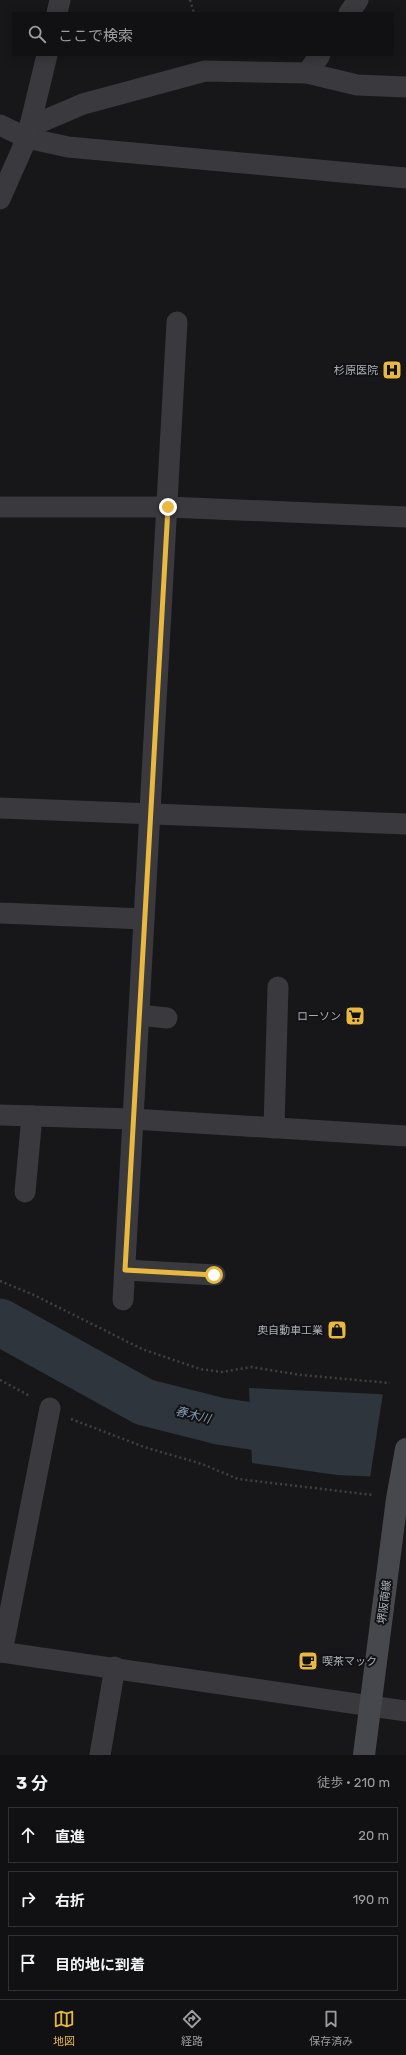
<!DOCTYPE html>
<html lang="ja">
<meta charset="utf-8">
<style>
:root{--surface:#111113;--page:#1e1f21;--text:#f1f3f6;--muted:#9c9da0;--line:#303133;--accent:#e8b840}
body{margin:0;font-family:Rubik,"Noto Sans JP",sans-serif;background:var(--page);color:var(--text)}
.stop{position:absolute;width:12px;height:12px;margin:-9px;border:3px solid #e8b840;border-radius:50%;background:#fff}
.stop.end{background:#e8b840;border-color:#fff;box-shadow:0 1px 4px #0008}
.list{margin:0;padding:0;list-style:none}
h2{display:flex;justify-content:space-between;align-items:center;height:52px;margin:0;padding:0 16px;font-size:17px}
h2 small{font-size:13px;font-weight:400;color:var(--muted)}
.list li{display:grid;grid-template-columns:26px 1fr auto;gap:12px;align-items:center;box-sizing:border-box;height:56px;margin:0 8px 8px;padding:0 8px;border:1px solid var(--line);border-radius:0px}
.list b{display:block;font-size:15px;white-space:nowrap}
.list em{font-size:13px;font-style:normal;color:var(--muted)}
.icon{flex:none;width:22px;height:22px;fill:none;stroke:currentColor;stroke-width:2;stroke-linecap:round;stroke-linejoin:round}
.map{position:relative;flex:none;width:406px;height:1755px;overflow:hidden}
.search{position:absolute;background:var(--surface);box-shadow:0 2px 10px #0003;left:12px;right:12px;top:12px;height:44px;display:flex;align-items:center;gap:10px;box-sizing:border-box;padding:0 14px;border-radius:0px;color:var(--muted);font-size:15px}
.sheet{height:244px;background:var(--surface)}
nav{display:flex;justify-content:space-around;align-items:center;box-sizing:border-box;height:56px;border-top:1px solid var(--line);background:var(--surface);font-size:11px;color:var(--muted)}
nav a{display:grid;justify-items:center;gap:2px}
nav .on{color:var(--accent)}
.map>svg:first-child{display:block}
</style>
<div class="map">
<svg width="406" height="1755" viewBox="0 0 406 1755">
<rect width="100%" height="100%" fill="#171719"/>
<polygon fill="#2e353d" points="249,1388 378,1394 406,1398 406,1478 337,1475 252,1463"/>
<polygon fill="#171719" points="383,1393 406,1396 406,1480 370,1478"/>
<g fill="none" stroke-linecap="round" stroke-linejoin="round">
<polyline stroke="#2e353d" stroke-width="47" points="0,1322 144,1402 219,1421 315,1436"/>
<g stroke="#3f4045" stroke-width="2.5" stroke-dasharray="2 3" stroke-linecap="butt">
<polyline points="190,0 194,13"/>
<polyline points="0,1281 34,1295 142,1349 200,1369 222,1372 251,1367 301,1375 390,1383"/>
<polyline points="0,1380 30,1396"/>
<polyline points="71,1419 144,1447 202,1464 238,1479 373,1495"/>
</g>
<g stroke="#39393e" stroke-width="21">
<polyline points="57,13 60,0"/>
<polyline points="349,13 358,0"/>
<polyline points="307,73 320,55"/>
<polyline points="0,125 27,138 68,147 406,178"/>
<polyline points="29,127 83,104 205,71 307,73 357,85 406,87"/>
<polyline points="0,199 27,138 47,55"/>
<polyline points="0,507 168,507 406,517"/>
<polyline points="0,808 406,824"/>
<polyline points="0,913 144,919"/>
<polyline points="139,1015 167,1018"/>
<polyline points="0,1115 133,1119 406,1136"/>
<polyline points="274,1128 278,987"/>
<polyline points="25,1192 32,1116"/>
<polyline points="125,1270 215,1275"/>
<polyline points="123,1300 177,322"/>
<polyline points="0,1652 406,1711"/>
<polyline points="2,1652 50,1408"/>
<polyline points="100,1755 115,1667"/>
</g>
<polyline stroke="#47484e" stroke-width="22" points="364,1755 397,1499 406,1449"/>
</g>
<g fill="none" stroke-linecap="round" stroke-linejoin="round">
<polyline stroke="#e8b840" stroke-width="5" points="168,507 125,1270 214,1275"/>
</g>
<defs>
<g id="hospital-square" transform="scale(1)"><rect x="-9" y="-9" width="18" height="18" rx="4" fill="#e8b840" stroke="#121214"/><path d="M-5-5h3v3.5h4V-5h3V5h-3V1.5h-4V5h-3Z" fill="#111"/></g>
<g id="supermarket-square" transform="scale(1)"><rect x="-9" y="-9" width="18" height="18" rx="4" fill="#e8b840" stroke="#121214"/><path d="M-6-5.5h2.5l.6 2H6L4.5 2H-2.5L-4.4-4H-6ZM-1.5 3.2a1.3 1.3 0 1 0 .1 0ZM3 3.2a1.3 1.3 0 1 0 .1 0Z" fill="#111"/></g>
<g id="shop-square" transform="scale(1)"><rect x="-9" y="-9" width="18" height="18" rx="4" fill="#e8b840" stroke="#121214"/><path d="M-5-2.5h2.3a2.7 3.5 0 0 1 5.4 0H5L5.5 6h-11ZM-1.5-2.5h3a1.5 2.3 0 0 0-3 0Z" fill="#111"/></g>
<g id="cafe-square" transform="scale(1)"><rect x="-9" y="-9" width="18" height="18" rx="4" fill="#e8b840" stroke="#121214"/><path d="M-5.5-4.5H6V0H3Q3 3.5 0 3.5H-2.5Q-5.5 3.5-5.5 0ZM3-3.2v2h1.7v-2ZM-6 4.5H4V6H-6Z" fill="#111"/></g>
</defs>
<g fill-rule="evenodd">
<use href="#hospital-square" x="392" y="370"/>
<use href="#supermarket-square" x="355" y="1016"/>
<use href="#shop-square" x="337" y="1330"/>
<use href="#cafe-square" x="308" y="1661"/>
</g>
<g text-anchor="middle" stroke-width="4" stroke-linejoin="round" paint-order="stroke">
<g font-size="11" fill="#aaaeb8" stroke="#121214" text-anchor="end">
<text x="378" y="374">杉原医院</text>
<text x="341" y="1020">ローソン</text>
<text x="323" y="1334">奥自動車工業</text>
<text x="322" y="1665" text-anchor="start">喫茶マック</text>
</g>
<g font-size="11" fill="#aaaeb8" stroke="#121214">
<text transform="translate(384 1602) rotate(-83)" y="4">堺阪南線</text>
</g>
<g font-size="12" font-style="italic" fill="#8399b1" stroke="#121214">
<text transform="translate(193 1415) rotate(14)" y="4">春木川</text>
</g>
</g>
</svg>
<div class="stop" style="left:214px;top:1275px"></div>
<div class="stop end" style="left:168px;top:507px"></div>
<div class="search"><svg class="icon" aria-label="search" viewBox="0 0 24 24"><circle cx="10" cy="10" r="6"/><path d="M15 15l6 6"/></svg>ここで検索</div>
</div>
<section class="sheet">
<h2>3 分<small>徒歩 · 210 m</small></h2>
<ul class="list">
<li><svg class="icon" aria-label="ahead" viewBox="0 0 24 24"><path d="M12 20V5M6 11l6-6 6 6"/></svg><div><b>直進</b></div><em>20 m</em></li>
<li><svg class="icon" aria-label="right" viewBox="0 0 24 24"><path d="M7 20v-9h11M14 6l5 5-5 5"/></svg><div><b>右折</b></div><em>190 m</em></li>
<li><svg class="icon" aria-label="arrive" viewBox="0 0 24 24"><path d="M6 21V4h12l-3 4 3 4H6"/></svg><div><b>目的地に到着</b></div></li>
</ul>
</section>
<nav>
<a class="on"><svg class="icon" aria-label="map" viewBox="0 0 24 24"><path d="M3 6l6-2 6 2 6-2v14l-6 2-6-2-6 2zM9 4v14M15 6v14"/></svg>地図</a>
<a><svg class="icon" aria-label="directions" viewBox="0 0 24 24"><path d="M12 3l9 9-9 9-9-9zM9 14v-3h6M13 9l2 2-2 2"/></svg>経路</a>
<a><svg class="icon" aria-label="saved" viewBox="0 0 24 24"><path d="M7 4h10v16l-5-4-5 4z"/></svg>保存済み</a>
</nav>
